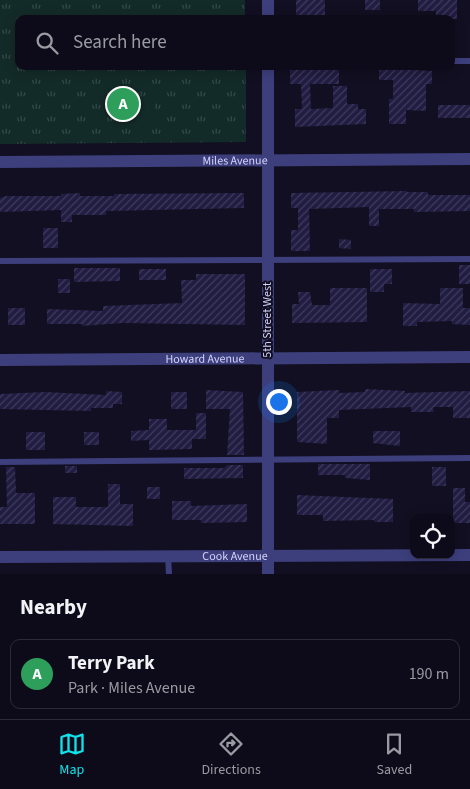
<!DOCTYPE html>
<meta charset="utf-8">
<style>
:root{--surface:#0d0b19;--page:#1b1926;--text:#f1f3f6;--muted:#9a9ba2;--line:#2d2b38;--accent:#10e3eb}
body{margin:0;font-family:"Source Sans 3",sans-serif;background:var(--page);color:var(--text)}
.controls{position:absolute;right:15px;bottom:15px;display:grid;overflow:hidden;border-radius:10px;box-shadow:0 2px 12px #0003}
.controls button{width:45px;height:45px;display:grid;place-items:center;padding:0;border:0;border-bottom:1px solid var(--line);background:var(--surface);color:var(--text);font:25px sans-serif}
.you{position:absolute;left:278px;top:401px;width:18px;height:18px;margin:-12px;border:4px solid #fff;border-radius:50%;background:#1a73e8;box-shadow:0 0 0 8px #1a73e833}
.badge{display:grid;place-items:center;width:32px;height:32px;border-radius:50%;background:var(--accent);color:#fff;font-size:16px;font-weight:700}
.pin{position:absolute;translate:-50% -50%;border:2px solid #fff;box-shadow:0 1px 5px #0006}
.list{margin:0;padding:0;list-style:none}
h2{display:flex;justify-content:space-between;align-items:center;height:65px;margin:0;padding:0 20px;font-size:21px}
h2 small{font-size:16px;font-weight:400;color:var(--muted)}
.list li{display:grid;grid-template-columns:32px 1fr auto;gap:15px;align-items:center;box-sizing:border-box;height:70px;margin:0 10px 10px;padding:0 10px;border:1px solid var(--line);border-radius:10px}
.list b{display:block;font-size:19px;white-space:nowrap}
.list p{margin:0;font-size:16px;white-space:nowrap;color:var(--muted)}
.list em{font-size:16px;font-style:normal;color:var(--muted)}
.icon{flex:none;width:28px;height:28px;fill:none;stroke:currentColor;stroke-width:2;stroke-linecap:round;stroke-linejoin:round}
.map{position:relative;flex:none;width:470px;height:574px;overflow:hidden}
.search{position:absolute;background:var(--surface);box-shadow:0 2px 12px #0003;left:15px;right:15px;top:15px;height:55px;display:flex;align-items:center;gap:12px;box-sizing:border-box;padding:0 18px;border-radius:10px;color:var(--muted);font-size:19px}
.sheet{height:145px;background:var(--surface)}
nav{display:flex;justify-content:space-around;align-items:center;box-sizing:border-box;height:70px;border-top:1px solid var(--line);background:var(--surface);font-size:14px;color:var(--muted)}
nav a{display:grid;justify-items:center;gap:2px}
nav .on{color:var(--accent)}
.map>svg:first-child{display:block}
</style>
<div class="map">
<svg width="470" height="574" viewBox="0 0 470 574">
<defs>
<pattern id="grass-tufts" width="24" height="20" patternUnits="userSpaceOnUse" patternTransform="scale(1.25)"><rect width="24" height="20" fill="#132b28"/><path d="M3 7l-1-3M5 7V3M7 7l1-3M15 17l-1-3M17 17v-4M19 17l1-3" fill="none" stroke="#344948"/></pattern>
<pattern id="building-hatch" width="6" height="6" patternUnits="userSpaceOnUse" patternTransform="scale(1.25)"><rect width="6" height="6" fill="#211c41"/><path d="M-1 1l2-2M0 6l6-6M5 7l2-2" fill="none" stroke="#403c5d"/></pattern>
</defs>
<rect width="100%" height="100%" fill="#110f21"/>
<polygon fill="url(#grass-tufts)" points="0,0 245,0 245,19 19,19 19,66 246,66 246,142 0,144"/>
<polygon fill="#132b28" points="155,101 155,127 118,128 117,102"/>
<g fill="url(#building-hatch)">
<rect x="296" y="0" width="29" height="19"/>
<rect x="365" y="0" width="15" height="10"/>
<polygon points="418,0 457,0 457,19 436,19 436,11 418,11"/>
<polygon points="290,67 339,67 339,84 310,84 311,109 333,108 333,86 347,86 347,104 358,104 358,109 366,109 366,124 295,127 295,109 302,109 301,84 290,84"/>
<polygon points="379,68 432,71 432,84 426,84 426,111 406,110 406,124 389,124 389,99 393,99 393,80 379,80"/>
<rect x="438" y="105" width="32" height="13"/>
<polygon points="407,191 407,192 428,192 428,195 470,195 470,211 414,212 414,209 379,209 379,226 369,226 369,207 309,209 310,251 291,251 291,230 298,230 298,208 291,208 291,193"/>
<polygon points="80,193 80,196 114,196 114,194 244,193 244,208 106,211 106,215 72,215 72,222 61,222 61,210 0,212 0,198 6,196 61,196 61,194"/>
<rect x="43" y="228" width="15" height="20"/>
<polygon points="339,239 351,240 351,249 339,248"/>
<rect x="459" y="265" width="11" height="19"/>
<polygon points="74,268 120,268 120,281 74,282"/>
<rect x="139" y="269" width="27" height="11"/>
<polygon points="370,269 392,269 392,284 384,284 384,292 370,292"/>
<polygon points="196,274 245,274 245,325 122,323 82,326 82,324 47,324 47,309 103,311 103,306 182,303 181,280 196,280"/>
<rect x="58" y="279" width="12" height="14"/>
<polygon points="330,288 367,288 367,322 292,323 292,304 299,304 298,292 310,292 312,305 330,305"/>
<polygon points="440,288 463,288 463,308 470,308 470,325 452,324 452,321 417,322 417,326 403,326 403,303 440,304"/>
<rect x="8" y="308" width="17" height="17"/>
<polygon points="365,389 405,391 405,393 470,391 470,418 453,418 453,407 433,407 434,412 411,412 411,407 339,410 339,418 327,418 327,444 297,442 297,392 339,390 339,393 365,392"/>
<polygon points="206,390 243,392 244,455 227,455 230,409 206,409"/>
<polygon points="106,391 122,392 122,404 113,404 113,408 91,408 91,411 0,409 0,394 45,392 106,395"/>
<rect x="171" y="392" width="16" height="17"/>
<polygon points="196,413 206,413 206,439 192,439 192,449 149,450 149,440 131,441 131,431 149,430 149,419 167,419 167,430 196,430"/>
<polygon points="373,431 400,431 400,446 373,443"/>
<rect x="26" y="432" width="19" height="18"/>
<rect x="84" y="432" width="15" height="13"/>
<polygon points="318,464 370,464 370,480 345,478 345,475 318,475"/>
<polygon points="243,465 243,478 184,479 184,468 224,468 227,465"/>
<rect x="65" y="466" width="12" height="7"/>
<polygon points="6,467 15,467 16,493 35,493 35,524 0,524 0,507 7,507"/>
<rect x="432" y="467" width="14" height="19"/>
<polygon points="108,484 120,484 120,504 133,504 133,526 53,524 53,497 76,497 76,507 108,507"/>
<rect x="147" y="487" width="13" height="12"/>
<polygon points="453,488 465,488 465,502 470,502 470,523 453,523"/>
<polygon points="297,495 393,499 393,522 374,522 374,520 323,521 323,515 297,515"/>
<polygon points="172,501 191,501 191,506 247,504 247,522 201,523 201,520 172,520"/>
</g>
<g fill="none" stroke-linecap="round" stroke-linejoin="round">
<g stroke="#3d3f7d" stroke-width="6">
<polyline points="451,61 470,61"/>
<polyline points="0,261 470,259"/>
<polyline points="0,462 470,458"/>
<polyline points="168,556 169,574"/>
</g>
<g stroke="#3d3f7d" stroke-width="12">
<path id="s1" d="M0 162 470 159"/>
<path id="s2" d="M0 360 470 357"/>
<path id="s3" d="M0 557 470 555"/>
</g>
<g stroke="#3d3f7d" stroke-width="12">
<polyline points="268,0 268,19"/>
<polyline points="268,574 268,66"/>
</g>
</g>
<g text-anchor="middle" stroke-width="4" stroke-linejoin="round" paint-order="stroke">
<g font-size="12" fill="#d4d2fc" stroke="#110f21">
<text dy="4" stroke="none"><textPath href="#s1" startOffset="235">Miles Avenue</textPath></text>
<text transform="translate(267 320) rotate(-90)" y="4">5th Street West</text>
<text dy="4" stroke="none"><textPath href="#s2" startOffset="205">Howard Avenue</textPath></text>
<text dy="4" stroke="none"><textPath href="#s3" startOffset="235">Cook Avenue</textPath></text>
</g>
</g>
</svg>
<div class="controls">
<button><svg class="icon" aria-label="locate" viewBox="0 0 24 24"><circle cx="12" cy="12" r="6"/><path d="M12 2v4M12 18v4M2 12h4M18 12h4"/></svg></button>
</div>
<div class="you"></div>
<div class="pin badge" style="left:123px;top:104px;background:#2e9e5b">A</div>
<div class="search"><svg class="icon" aria-label="search" viewBox="0 0 24 24"><circle cx="10" cy="10" r="6"/><path d="M15 15l6 6"/></svg>Search here</div>
</div>
<section class="sheet">
<h2>Nearby<small></small></h2>
<ul class="list">
<li><span class="badge" style="background:#2e9e5b">A</span><div><b>Terry Park</b><p>Park · Miles Avenue</p></div><em>190 m</em></li>
</ul>
</section>
<nav>
<a class="on"><svg class="icon" aria-label="map" viewBox="0 0 24 24"><path d="M3 6l6-2 6 2 6-2v14l-6 2-6-2-6 2zM9 4v14M15 6v14"/></svg>Map</a>
<a><svg class="icon" aria-label="directions" viewBox="0 0 24 24"><path d="M12 3l9 9-9 9-9-9zM9 14v-3h6M13 9l2 2-2 2"/></svg>Directions</a>
<a><svg class="icon" aria-label="saved" viewBox="0 0 24 24"><path d="M7 4h10v16l-5-4-5 4z"/></svg>Saved</a>
</nav>
